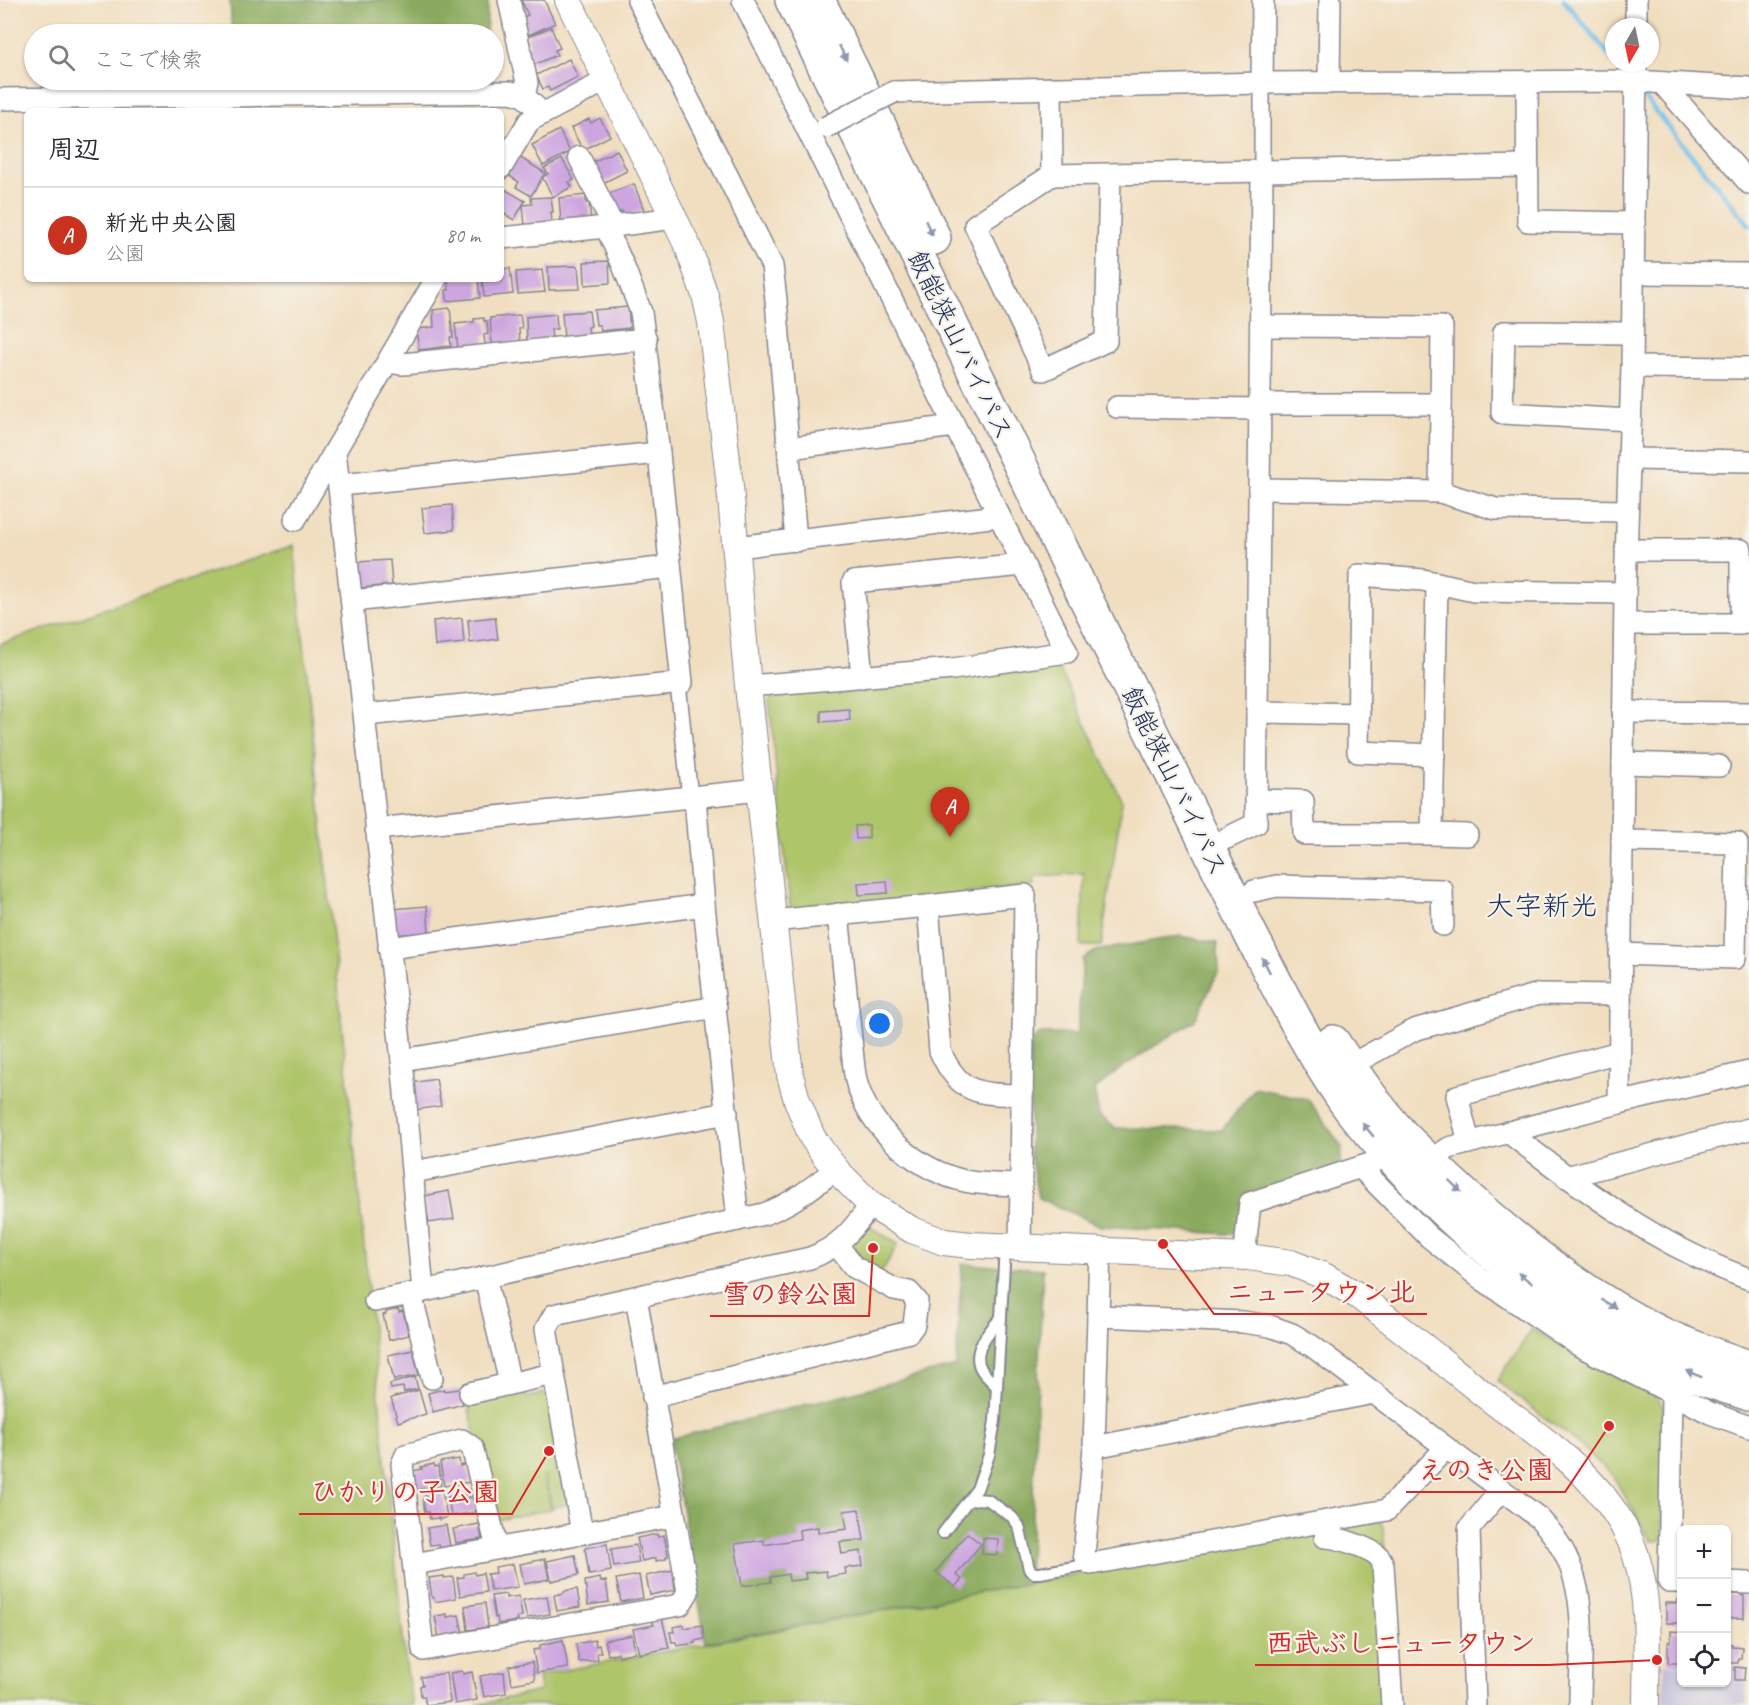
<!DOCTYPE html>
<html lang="ja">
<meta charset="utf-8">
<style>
:root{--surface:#fff;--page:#f7f7f7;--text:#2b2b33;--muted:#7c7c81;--line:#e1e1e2;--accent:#c8321e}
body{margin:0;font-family:Caveat,"Klee One",sans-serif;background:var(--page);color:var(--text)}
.controls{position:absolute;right:18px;bottom:18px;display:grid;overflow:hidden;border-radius:9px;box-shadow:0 2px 4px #0004}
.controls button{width:54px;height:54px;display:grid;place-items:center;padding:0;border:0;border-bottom:2px solid var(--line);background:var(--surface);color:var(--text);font:30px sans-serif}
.compass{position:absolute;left:1605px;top:18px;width:54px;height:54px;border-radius:50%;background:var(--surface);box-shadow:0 2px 4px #0004;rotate:189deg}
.you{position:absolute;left:880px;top:1024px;width:21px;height:21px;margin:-15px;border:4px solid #fff;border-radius:50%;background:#1a73e8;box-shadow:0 0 0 9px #1a73e833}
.badge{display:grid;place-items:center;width:39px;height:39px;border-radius:50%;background:var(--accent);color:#fff;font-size:20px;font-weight:700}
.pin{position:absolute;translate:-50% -50px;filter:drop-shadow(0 2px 3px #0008)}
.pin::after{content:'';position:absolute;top:32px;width:21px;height:18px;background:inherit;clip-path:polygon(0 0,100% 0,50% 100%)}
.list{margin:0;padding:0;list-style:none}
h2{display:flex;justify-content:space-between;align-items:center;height:78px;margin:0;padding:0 24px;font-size:26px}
h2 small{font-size:20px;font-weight:400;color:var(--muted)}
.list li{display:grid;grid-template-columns:39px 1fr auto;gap:18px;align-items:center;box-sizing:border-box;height:96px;padding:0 24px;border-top:2px solid var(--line)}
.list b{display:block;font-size:22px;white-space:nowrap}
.list p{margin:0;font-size:20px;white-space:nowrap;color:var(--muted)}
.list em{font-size:20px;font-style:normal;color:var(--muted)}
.icon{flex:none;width:33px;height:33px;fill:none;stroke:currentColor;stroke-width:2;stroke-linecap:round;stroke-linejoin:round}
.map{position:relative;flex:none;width:1749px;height:1705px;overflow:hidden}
.search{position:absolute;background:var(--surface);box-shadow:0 2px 4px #0004;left:24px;top:24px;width:480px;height:66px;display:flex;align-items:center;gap:15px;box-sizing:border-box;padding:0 21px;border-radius:33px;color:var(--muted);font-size:22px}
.panel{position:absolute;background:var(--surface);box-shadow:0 2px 4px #0004;left:24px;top:108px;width:480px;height:174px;border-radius:9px}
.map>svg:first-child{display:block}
</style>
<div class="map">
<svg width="1749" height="1705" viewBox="0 0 1749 1705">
<rect width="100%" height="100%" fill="#f7f3e8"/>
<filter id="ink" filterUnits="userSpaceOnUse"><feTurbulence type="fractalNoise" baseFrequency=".0167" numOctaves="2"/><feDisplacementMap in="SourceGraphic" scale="12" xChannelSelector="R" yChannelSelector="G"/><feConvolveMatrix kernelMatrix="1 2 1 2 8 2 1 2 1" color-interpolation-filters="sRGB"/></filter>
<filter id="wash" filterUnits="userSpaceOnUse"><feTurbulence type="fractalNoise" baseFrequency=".008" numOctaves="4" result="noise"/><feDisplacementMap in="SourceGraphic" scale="24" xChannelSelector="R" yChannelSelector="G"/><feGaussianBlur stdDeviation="1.35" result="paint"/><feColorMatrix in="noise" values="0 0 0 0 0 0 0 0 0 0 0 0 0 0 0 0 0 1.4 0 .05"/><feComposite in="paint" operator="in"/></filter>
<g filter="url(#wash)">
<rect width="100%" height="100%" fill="#f1dec0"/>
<polygon fill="#c3c1db" points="1664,1664 1681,1664 1682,1682 1726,1682 1727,1666 1746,1667 1746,1705 1664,1705"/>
<g fill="#afc56a" stroke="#657a64" stroke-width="1.5">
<polygon points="294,545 405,1659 412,1705 0,1705 0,644"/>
<polygon points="1058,666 1122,801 1101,946 1081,946 1084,874 1034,877 1034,886 795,911 790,906 769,701 775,695"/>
<polygon points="865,1224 898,1244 881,1273 849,1251 850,1243"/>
<polygon points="1532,1329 1658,1398 1663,1407 1662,1540 1651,1541 1613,1476 1579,1444 1497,1381"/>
<polygon points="524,1390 526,1398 551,1392 569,1504 552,1508 544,1475 551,1509 497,1520 468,1406"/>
<polygon points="1382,1521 1387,1568 1396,1705 477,1705 540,1691 538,1675 1077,1574"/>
</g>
<g fill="#8baa5e" stroke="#536c5e" stroke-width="1.5">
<polygon points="230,0 488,0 486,34 232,34"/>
<polygon points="1180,936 1217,943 1219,970 1195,1020 1124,1066 1094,1090 1099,1115 1115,1128 1222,1130 1255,1088 1308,1099 1342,1147 1341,1165 1249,1193 1242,1235 1101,1226 1038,1198 1030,1154 1030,1042 1040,1034 1077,1034 1083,959 1096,951"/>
<polygon points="962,1264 1043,1269 1029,1583 706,1643 670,1439 956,1366"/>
</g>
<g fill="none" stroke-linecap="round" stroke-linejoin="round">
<g stroke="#71bfeb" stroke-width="5">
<polyline points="1564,0 1614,61"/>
<polyline points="1643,96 1749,225"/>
</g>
</g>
<g id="blocks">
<g fill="#cda6e0">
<polygon points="521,0 544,0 555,23 529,35 521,18 528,15"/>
<polygon points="551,27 560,48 555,50 557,55 533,65 525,46 530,44 527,37"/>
<polygon points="569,59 578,77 550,91 548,87 543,89 536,75"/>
<polygon points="600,118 610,136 583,150 571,128 589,119 591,123"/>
<polygon points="559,130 570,152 543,166 532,145"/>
<polygon points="617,150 627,171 601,184 591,163"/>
<polygon points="519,157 545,173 531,196 516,187 519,182 508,175"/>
<polygon points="562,159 574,180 569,182 572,187 553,197 542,177 548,174 544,168"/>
<polygon points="634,184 644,210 630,215 623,216 622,211 616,213 608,194"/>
<polygon points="501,187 525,201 514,220 501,212"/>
<polygon points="586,195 586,203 589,203 591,220 561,222 559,198"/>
<polygon points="551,197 553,212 551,212 552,223 525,226 523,205 532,204 531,198"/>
<polygon points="609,261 610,283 585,285 584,262"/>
<polygon points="578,266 580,289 549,290 548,267"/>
<polygon points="510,268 513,294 484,297 482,279 501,279 501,269"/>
<polygon points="542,270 545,292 518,294 516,272"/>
<polygon points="448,279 478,279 480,298 447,301 446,290 449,290"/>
<polygon points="628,307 630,328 601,331 600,325 596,325 594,310"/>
<polygon points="450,308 453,337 450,337 451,346 419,350 416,329 434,327 433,310"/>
<polygon points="589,311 591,326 588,327 589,336 564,339 562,313"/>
<polygon points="556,314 557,329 551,329 552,339 527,341 526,317"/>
<polygon points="520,315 522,328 519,328 520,342 492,344 490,318"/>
<polygon points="484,318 484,321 487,321 488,334 484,335 485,345 458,348 455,324 474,322 474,319"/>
<polygon points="452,505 454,530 425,533 422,508"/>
<polygon points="390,560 392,585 360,588 358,562"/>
<polygon points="495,617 498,639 470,643 468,620"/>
<polygon points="462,618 464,643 435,646 433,621"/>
<polygon points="849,709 850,720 821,722 821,711"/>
<polygon points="869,825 869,838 856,839 855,826"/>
<polygon points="887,881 888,893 859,895 858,883"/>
<polygon points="427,906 429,932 395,935 393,909"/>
<polygon points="436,1079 441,1106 415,1110 411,1083"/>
<polygon points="449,1191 454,1219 429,1223 424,1196"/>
<polygon points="398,1309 399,1312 403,1311 409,1335 389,1340 383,1315 386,1314 386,1312"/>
<polygon points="413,1350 419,1375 394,1380 388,1355"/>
<polygon points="415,1377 418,1389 404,1392 403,1387 391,1389 390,1384"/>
<polygon points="444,1389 444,1391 459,1389 463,1404 433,1412 428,1393"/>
<polygon points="419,1390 426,1414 398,1422 391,1398"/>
<polygon points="459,1459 460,1466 467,1464 470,1482 444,1486 440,1462"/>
<polygon points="434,1464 435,1467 438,1466 441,1486 417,1490 413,1471 422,1469 421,1467"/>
<polygon points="442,1490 447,1517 439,1520 439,1518 430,1519 429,1512 425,1512 423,1499 426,1498 425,1493"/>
<polygon points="468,1494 468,1498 472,1497 473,1501 474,1501 476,1512 451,1516 448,1497"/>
<polygon points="859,1509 864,1540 840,1542 842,1554 861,1551 863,1566 845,1568 846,1574 827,1577 826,1571 805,1573 806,1579 789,1581 788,1574 771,1577 771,1582 742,1586 735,1544 764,1540 764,1545 800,1539 799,1530 818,1527 818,1533 847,1529 844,1511"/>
<polygon points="479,1524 482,1539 456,1543 453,1529"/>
<polygon points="446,1525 450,1546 440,1548 439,1544 430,1545 427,1528"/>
<polygon points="967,1533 981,1544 956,1575 962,1579 955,1587 936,1572"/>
<polygon points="657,1534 658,1537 664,1535 668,1556 666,1557 666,1559 656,1561 656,1558 642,1561 637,1538"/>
<polygon points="983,1538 998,1539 997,1555 982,1554"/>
<polygon points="607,1544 611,1571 589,1575 585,1548"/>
<polygon points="636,1545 639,1563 614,1567 611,1549"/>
<polygon points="575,1555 579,1575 551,1581 547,1561"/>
<polygon points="545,1559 549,1579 524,1584 520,1564"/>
<polygon points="513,1564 518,1587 491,1591 487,1574 496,1573 495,1567"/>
<polygon points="673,1570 675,1590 650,1595 646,1576"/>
<polygon points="474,1572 475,1575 483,1573 486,1592 460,1596 457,1578 464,1577 464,1574"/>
<polygon points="639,1575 643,1598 621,1602 616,1579"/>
<polygon points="444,1576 444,1578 453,1577 456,1598 435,1602 434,1598 432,1598 429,1578"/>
<polygon points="600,1578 601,1582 606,1581 609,1602 588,1605 585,1581"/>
<polygon points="577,1589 580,1607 557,1611 554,1595 564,1593 564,1591"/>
<polygon points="506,1594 506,1598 519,1596 522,1616 517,1617 518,1621 498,1624 497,1617 495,1618 491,1596"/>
<polygon points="1726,1594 1742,1594 1742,1596 1744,1596 1744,1618 1726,1618"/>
<polygon points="547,1596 550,1614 527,1618 523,1600"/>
<polygon points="1678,1599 1682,1599 1682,1623 1666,1623 1666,1603 1678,1603"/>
<polygon points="485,1603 488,1627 468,1630 465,1606"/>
<polygon points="447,1614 447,1617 459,1615 463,1634 439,1638 435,1616"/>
<polygon points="662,1618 669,1648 639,1654 633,1629 654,1625 652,1620"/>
<polygon points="684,1625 684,1628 702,1625 704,1639 695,1641 695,1643 677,1646 676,1642 672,1642 670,1632 674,1632 673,1627"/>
<polygon points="1671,1631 1682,1632 1682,1663 1668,1663 1668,1642 1671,1642"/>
<polygon points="632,1635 635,1652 619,1656 618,1653 608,1655 605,1640"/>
<polygon points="563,1640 568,1668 537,1673 533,1650 540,1649 540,1645"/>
<polygon points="595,1640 596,1646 599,1645 601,1652 597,1653 598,1660 579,1662 576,1644"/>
<polygon points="1726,1644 1732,1644 1732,1646 1742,1647 1741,1659 1738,1659 1738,1663 1726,1663"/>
<polygon points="532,1662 535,1680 512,1684 509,1666"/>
<polygon points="1735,1667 1745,1668 1744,1680 1735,1680"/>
<polygon points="462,1671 463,1674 472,1672 477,1700 455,1704 450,1673"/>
<polygon points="504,1672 506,1693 484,1697 480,1676"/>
<polygon points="446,1673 450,1702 426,1705 424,1696 421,1696 420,1686 423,1685 421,1677"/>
</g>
</g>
</g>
<g filter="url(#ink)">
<use href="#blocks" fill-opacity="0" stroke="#86868f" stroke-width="1.5"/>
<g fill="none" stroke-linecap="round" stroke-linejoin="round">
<g stroke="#86868f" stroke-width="14">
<g id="service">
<path d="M997 1387C992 1381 985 1376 981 1369 971 1351 989 1331 1001 1318"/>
<polyline points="968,1501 977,1499 988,1500 1012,1517 1019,1526 1029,1569 1034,1573 1040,1573 1091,1564"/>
<polyline points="943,1533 977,1489 989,1455 995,1421 1005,1247"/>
</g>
</g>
<g stroke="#86868f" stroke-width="18">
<g id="pedestrian">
<polyline points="1262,83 1262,171"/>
<polyline points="678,684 690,798"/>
</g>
</g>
<g stroke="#86868f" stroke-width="24">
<g id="minor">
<polyline points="509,0 527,83 524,96"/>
<polyline points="638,0 729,179 772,266 776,300 796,541"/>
<polyline points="743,0 1067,652 953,669 748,686"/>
<polyline points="1636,27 1636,0"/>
<polyline points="1527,82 1528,221 1634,223"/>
<polyline points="1262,83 1263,0"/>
<polyline points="1329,83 1330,0"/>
<polyline points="1662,83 1749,183"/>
<polyline points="1051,88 1052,175 975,225 1043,370 1106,341 1110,174"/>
<polyline points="894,92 1262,83 1635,81 1749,88"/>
<polyline points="0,99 511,92 524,96 542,113"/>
<polyline points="579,157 613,226"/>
<polyline points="501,168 529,121 607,80"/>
<polyline points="1052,175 1527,166"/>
<polyline points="501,238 606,227 674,218"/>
<polyline points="1633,273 1749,274"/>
<polyline points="1261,326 1442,327 1440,492"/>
<polyline points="388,362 403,364 646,339"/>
<polyline points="1632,367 1749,368"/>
<polyline points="1260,404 1441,404"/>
<polyline points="1117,407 1260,409"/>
<polyline points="1630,420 1502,413 1504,332 1632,333"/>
<polyline points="789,448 954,426"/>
<polyline points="1629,459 1749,461"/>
<polyline points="340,485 659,453"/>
<polyline points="1259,489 1440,492 1496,509 1627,511"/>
<polyline points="295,520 335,451"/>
<polyline points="736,547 999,516"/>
<polyline points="352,601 670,567"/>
<polyline points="1625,624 1741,624 1741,550 1626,550"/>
<polyline points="862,677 853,582 1023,565"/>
<polyline points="1257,712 1359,714"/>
<polyline points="1623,712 1749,713"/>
<polyline points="365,715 682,683 659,453 641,312 623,265 606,227"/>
<polyline points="1434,755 1358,752 1360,575 1423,580 1474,591 1625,593"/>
<polyline points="1623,763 1719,766"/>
<polyline points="695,798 704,905 738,1220"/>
<polyline points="1256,800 1303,801 1304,834 1432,834 1467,835"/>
<polyline points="376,829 760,790"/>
<polyline points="1432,834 1437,583"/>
<polyline points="1227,838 1256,824 1262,171"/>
<polyline points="1254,891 1277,886 1442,890 1443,925"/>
<path d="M928 906 940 1051C959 1094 978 1094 1021 1095"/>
<path d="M838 914 854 1068C855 1075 856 1083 859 1090 875 1134 920 1171 965 1181 983 1185 1003 1184 1021 1185"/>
<polyline points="772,921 928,906 1025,895 1020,1247"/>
<polyline points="389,948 704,905"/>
<polyline points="1620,954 1735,958 1737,843 1622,841"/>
<polyline points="402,1060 716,1007"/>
<polyline points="1349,1066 1414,1030 1539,994 1620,995"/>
<polyline points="1619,1103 1625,593 1632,367 1636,63"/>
<path d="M1508 1132C1586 1192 1656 1245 1749 1279"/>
<polyline points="1469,1142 1457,1096 1619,1052"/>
<polyline points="1429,1161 1449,1148 1619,1103 1749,1072"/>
<polyline points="1361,1168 1429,1237 1479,1277 1580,1346 1710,1413 1749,1427"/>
<polyline points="413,1172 727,1113"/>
<polyline points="1566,1177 1749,1129"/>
<polyline points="1100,1250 1094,1447 1084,1555 1091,1564 1387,1510 1446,1448"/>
<polyline points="1244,1257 1250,1203 1373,1163"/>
<polyline points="485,1277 510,1383"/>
<polyline points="423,1291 402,1060 335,451 436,279"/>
<polyline points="411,1294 432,1378"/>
<path d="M375 1301 411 1294 764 1214C792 1204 813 1187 836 1169"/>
<path d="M1098 1316 1243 1322 1270 1326 1292 1334 1312 1346 1539 1518C1593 1574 1580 1634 1580 1705"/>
<polyline points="470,1393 553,1374"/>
<polyline points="1672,1395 1669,1582 1682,1582"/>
<polyline points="653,1397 909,1332 914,1325 917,1301 909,1292 894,1289 854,1267 837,1245"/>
<polyline points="1094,1447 1374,1393"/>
<path d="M582 1533 546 1329 554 1315 810 1258C840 1247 852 1230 871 1205"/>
<path d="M1325 1537C1337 1537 1371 1548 1379 1557 1380 1558 1383 1563 1383 1565L1392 1705"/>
<polyline points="497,1548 472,1447 462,1440 406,1455 402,1464 423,1650 680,1605 688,1592 636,1297"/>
<polyline points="414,1564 674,1516"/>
<polyline points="1726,1582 1749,1583"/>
<polyline points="1475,1705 1469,1529 1501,1490"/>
</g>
</g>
<g stroke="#86868f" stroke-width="28">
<path id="tertiary" d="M568 0 688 247 705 295 711 322 730 487 748 686 790 1075 797 1100 812 1137 826 1157 839 1173 871 1205 912 1230 944 1242 971 1245 1248 1257 1291 1263 1324 1276 1357 1295C1401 1328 1443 1362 1486 1396 1543 1440 1613 1483 1636 1556 1651 1603 1646 1656 1646 1705"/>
</g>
<g stroke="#86868f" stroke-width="36">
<g id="trunk">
<path d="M792 0 1251 935C1280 991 1308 1048 1344 1100 1358 1120 1374 1138 1391 1156 1472 1247 1580 1328 1693 1375 1711 1382 1731 1388 1749 1394"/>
<polyline points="818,0 934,238"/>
<path d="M1333 1042C1355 1075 1377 1108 1404 1137 1417 1150 1430 1162 1443 1175 1508 1237 1579 1293 1660 1333 1688 1346 1719 1357 1749 1367"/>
</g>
</g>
<use href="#service" stroke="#fff" stroke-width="10"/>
<use href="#pedestrian" stroke="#fff" stroke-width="15"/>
<use href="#minor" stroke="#fff" stroke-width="21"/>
<use href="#tertiary" stroke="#fff" stroke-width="26"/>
<use href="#trunk" stroke="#fff" stroke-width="33"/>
<g stroke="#86868f" stroke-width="24" stroke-linecap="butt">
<polyline id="minor-bridge" points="826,127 894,92"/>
</g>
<use href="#minor-bridge" stroke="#fff" stroke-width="21"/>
</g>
<defs><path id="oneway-solid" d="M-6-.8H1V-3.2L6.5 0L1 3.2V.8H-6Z" transform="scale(1.5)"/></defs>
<g fill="#8d97ae">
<use href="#oneway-solid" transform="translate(843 53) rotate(64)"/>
<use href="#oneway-solid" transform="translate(929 228) rotate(64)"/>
<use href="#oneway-solid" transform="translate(1266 965) rotate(-117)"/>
<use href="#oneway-solid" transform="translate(1368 1130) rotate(-130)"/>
<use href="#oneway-solid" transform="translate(1455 1186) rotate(44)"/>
<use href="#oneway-solid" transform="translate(1525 1278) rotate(-144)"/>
<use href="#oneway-solid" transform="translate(1609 1304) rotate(30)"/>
<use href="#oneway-solid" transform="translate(1694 1374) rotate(-158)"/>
</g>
</g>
<g text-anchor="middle" stroke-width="4.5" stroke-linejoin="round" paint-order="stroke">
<g font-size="26" fill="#1b2f5e" stroke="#f7f3e8">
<text transform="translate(961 345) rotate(64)" y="9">飯能狭山バイパス</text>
<text transform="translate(1175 781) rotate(64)" y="9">飯能狭山バイパス</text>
</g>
<g font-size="28" fill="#1b2f5e" stroke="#f7f3e8">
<text x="1542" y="915">大字新光</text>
</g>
</g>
<path fill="none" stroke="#d62828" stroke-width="2" d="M1163 1244L1214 1314H1427M873 1248L869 1316H710M1609 1426L1565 1492H1406M549 1451L512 1514H299M1657 1660L1548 1665H1255"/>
<g fill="#d62828" stroke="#f7f3e8" stroke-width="2">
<circle cx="1163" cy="1244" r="6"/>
<circle cx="873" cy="1248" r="6"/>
<circle cx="1609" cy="1426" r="6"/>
<circle cx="549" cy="1451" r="6"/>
<circle cx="1657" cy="1660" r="6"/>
</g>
<g font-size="27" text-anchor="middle" font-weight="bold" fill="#d62828" stroke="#f7f3e8" stroke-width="4.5" stroke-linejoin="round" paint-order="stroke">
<text x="1321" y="1301">ニュータウン北</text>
<text x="790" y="1303">雪の鈴公園</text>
<text x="1486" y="1479">えのき公園</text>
<text x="405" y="1501">ひかりの子公園</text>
<text x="1401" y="1652">西武ぶしニュータウン</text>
</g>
</svg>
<div class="controls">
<button>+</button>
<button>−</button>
<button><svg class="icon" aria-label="locate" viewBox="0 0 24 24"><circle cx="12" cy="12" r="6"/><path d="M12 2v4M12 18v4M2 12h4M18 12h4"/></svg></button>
</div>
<svg class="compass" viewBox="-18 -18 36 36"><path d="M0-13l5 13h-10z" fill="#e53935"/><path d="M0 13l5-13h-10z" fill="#7c7c81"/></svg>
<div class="you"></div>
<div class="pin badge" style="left:950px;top:837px">A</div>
<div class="search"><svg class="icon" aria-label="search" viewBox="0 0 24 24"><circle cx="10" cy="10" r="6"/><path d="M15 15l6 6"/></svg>ここで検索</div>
<section class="panel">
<h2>周辺<small></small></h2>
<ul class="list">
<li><span class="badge">A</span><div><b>新光中央公園</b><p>公園</p></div><em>80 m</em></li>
</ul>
</section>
</div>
